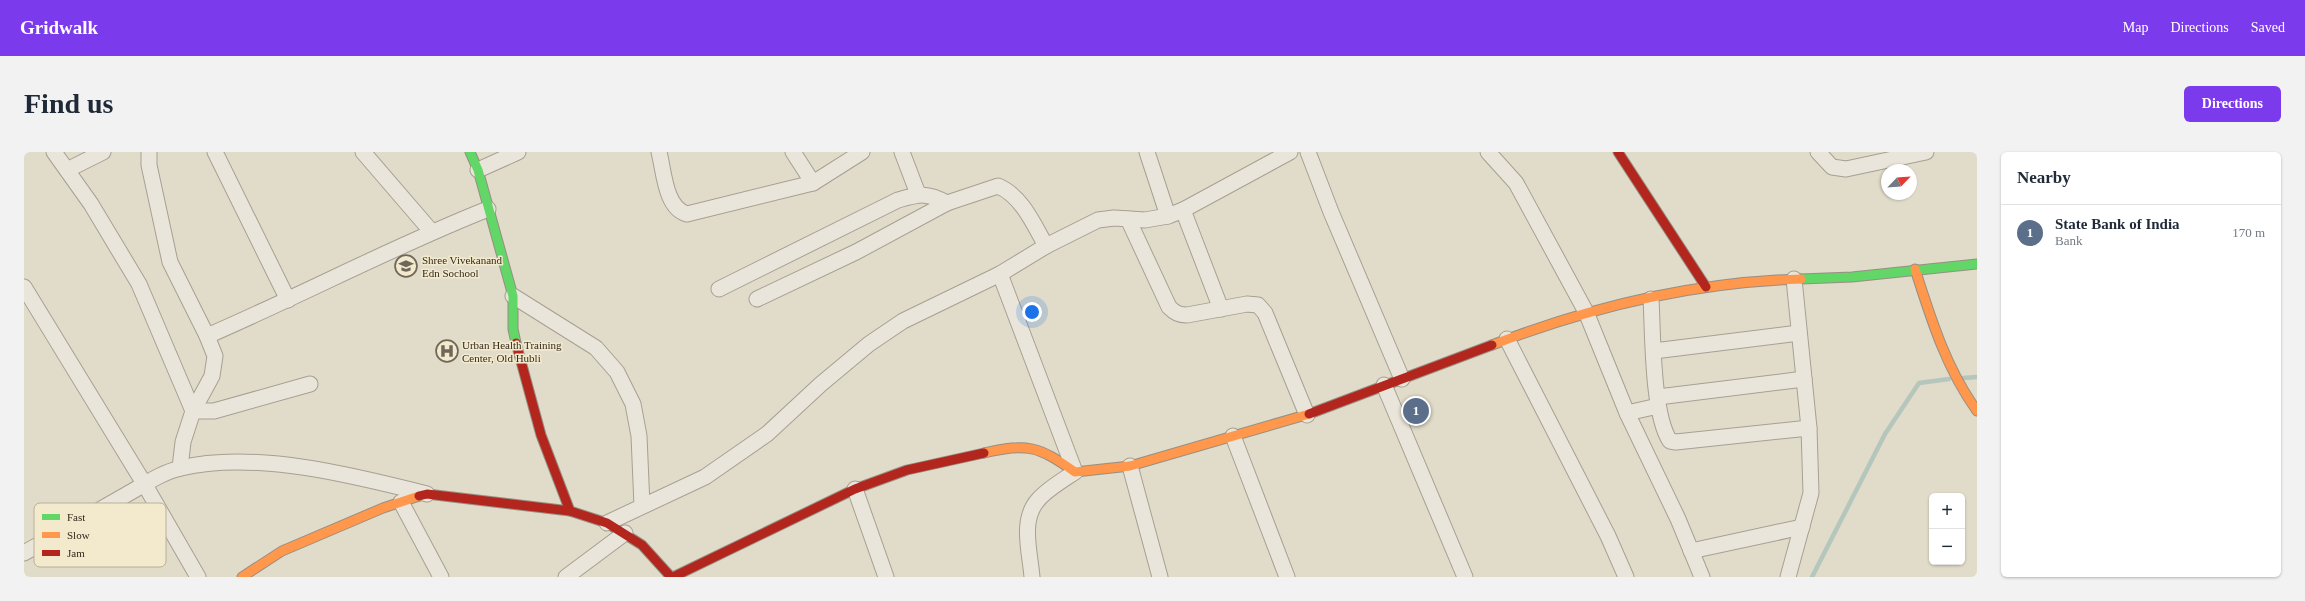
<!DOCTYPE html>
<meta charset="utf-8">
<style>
:root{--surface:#fff;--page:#f2f2f3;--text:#1f2937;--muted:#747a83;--line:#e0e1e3;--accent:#7c3aed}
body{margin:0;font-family:Georgia,serif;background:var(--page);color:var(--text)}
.controls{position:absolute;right:12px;bottom:12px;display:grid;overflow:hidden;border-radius:6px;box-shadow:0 1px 3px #0004}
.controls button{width:36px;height:36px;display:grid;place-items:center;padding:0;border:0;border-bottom:1px solid var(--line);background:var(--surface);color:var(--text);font:20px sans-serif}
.compass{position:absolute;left:1857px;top:12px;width:36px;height:36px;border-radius:50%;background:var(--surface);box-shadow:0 1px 3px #0004;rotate:65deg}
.you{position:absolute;left:1008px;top:160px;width:14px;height:14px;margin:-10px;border:3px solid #fff;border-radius:50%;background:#1a73e8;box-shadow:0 0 0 6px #1a73e833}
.badge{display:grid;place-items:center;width:26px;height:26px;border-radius:50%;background:var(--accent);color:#fff;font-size:13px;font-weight:700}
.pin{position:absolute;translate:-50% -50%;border:2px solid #fff;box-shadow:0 1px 4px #0006}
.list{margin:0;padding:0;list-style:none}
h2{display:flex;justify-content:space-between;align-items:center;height:52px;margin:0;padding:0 16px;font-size:17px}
h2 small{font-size:13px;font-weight:400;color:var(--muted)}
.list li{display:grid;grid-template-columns:26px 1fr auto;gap:12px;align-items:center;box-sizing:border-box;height:56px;padding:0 16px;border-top:1px solid var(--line)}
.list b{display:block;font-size:15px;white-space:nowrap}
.list p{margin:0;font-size:13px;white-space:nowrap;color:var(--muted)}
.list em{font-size:13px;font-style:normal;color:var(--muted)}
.map{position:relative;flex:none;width:1953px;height:425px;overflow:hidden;border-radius:6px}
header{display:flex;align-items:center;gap:24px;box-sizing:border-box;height:56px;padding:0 20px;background:var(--accent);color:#fff}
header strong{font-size:19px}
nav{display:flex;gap:22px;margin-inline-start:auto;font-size:14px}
.intro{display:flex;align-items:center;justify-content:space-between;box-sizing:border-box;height:96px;padding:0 24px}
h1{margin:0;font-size:28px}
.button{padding:10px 18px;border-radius:6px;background:var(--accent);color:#fff;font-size:14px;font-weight:700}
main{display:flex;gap:24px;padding:0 24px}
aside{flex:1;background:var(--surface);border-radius:6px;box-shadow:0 1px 3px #0004}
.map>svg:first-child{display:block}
</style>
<header>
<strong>Gridwalk</strong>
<nav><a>Map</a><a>Directions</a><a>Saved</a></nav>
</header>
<div class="intro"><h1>Find us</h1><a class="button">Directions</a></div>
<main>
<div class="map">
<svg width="1953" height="425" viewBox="0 0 1953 425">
<rect width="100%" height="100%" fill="#e1dbc9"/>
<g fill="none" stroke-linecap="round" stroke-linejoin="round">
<g stroke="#b5c6bc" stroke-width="4.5">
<polyline points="1939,226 1953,225"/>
<polyline points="1788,425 1861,282 1895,231 1925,227"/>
</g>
<g stroke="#a6a093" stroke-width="17">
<g id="street">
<polyline points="30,0 67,52 115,132 169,259 190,259 286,232"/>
<polyline points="125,0 125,13 146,110 183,184 191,204 188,224 169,259 159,290 156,316"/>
<polyline points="191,0 264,148"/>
<polyline points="339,0 407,79"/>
<path d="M635 0C640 19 641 56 663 62L789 31 838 0"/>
<polyline points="769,0 789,31"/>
<polyline points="878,0 894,42"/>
<polyline points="1123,0 1144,64"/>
<polyline points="1284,0 1307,60 1378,227"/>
<polyline points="1464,0 1492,31 1562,160 1603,261 1654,367 1678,425"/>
<polyline points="1794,0 1808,15 1822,17 1902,0"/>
<polyline points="43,18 79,0"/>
<polyline points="454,18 494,0"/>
<polyline points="1159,58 1197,157"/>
<path d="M1104 67 1145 155C1151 161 1155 163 1163 163L1223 152 1234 153 1241 161 1283 263"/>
<path d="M976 122 1051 320C1039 328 1023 337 1014 348 996 368 1006 400 1008 425"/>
<polyline points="0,135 121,333 174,425"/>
<path d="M695 137 874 48C896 42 903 40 923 51"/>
<polyline points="489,144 572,196 593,220 609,252 615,284 618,354"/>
<path d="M733 147 832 100 923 51 974 34C998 44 1010 73 1022 94"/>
<path d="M1627 147C1629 182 1628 262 1646 289L1652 290 1785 276"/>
<path d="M183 184C278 143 368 95 464 57"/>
<polyline points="1483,187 1584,384 1602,425"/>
<polyline points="1630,199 1775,181"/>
<polyline points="1360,233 1441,425"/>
<polyline points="1634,245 1780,227"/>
<polyline points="1603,261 1634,254"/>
<polyline points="1209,284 1263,425"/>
<polyline points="1106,314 1136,425"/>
<polyline points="831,337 862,425"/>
<polyline points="377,350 417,425"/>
<polyline points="583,371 681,325 743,282 797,232 845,192 879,169 976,122 1022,94 1074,68 1090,66 1121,68 1144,64 1159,58 1266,0"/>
<polyline points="1667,399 1778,375"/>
<path d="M0 401C33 382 67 363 100 344 118 334 138 320 157 316 230 298 332 324 403 342"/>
<polyline points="542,425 601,381"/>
<polyline points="1764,425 1787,341 1785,276 1770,127"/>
</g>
</g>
<g stroke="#968f83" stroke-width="11">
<g id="fast">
<polyline points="446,0 454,18 489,144 489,177 492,191"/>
<polyline points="1777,127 1828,125 1953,112"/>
</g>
</g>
<g stroke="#968f83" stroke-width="11">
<g id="slow">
<path d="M1891 117C1907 167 1922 216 1953 259"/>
<path d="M1468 193C1566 155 1671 130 1777 127"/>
<path d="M960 301C1004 291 1014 294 1051 320L1106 314 1285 262"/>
<polyline points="218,425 258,399 359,356 395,344"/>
</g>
</g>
<g stroke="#968f83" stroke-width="11">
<g id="jam">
<polyline points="1594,0 1682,135"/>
<polyline points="492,191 517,283 546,359"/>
<polyline points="1285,262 1468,193"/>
<polyline points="395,344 403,342 546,359 583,371 618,393 647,425"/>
<polyline points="649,425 831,337 883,318 960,301"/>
</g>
</g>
<use href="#street" stroke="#eae5da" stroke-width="15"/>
<use href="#fast" stroke="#63d668" stroke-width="9"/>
<use href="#slow" stroke="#ff974d" stroke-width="9"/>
<use href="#jam" stroke="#b3261e" stroke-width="9"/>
</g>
<defs>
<g id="school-ring" transform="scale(1.15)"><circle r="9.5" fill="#f3eace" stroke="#706759" stroke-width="1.5"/><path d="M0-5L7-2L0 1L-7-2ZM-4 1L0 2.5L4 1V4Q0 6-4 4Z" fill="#706759"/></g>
<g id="hospital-ring" transform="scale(1.15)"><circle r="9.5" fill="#f3eace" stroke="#706759" stroke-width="1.5"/><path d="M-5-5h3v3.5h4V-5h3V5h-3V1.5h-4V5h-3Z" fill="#706759"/></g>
</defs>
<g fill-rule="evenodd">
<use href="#school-ring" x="382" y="114"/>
<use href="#hospital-ring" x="423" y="199"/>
</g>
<g text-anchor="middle" stroke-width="3" stroke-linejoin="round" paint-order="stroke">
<g font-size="11" fill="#33281c" stroke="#f3eace" text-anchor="start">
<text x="398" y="112">Shree Vivekanand<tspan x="398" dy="13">Edn Sochool</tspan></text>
<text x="438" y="197">Urban Health Training<tspan x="438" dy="13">Center, Old Hubli</tspan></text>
</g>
</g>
<rect x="10" y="351" width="132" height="64" rx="6" fill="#f3eace" stroke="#b9b099" stroke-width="1"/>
<rect x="18" y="362" width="18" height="6" fill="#63d668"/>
<rect x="18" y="380" width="18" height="6" fill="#ff974d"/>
<rect x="18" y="398" width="18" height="6" fill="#b3261e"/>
<g font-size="11" fill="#33281c">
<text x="43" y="369">Fast</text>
<text x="43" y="387">Slow</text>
<text x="43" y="405">Jam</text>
</g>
</svg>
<div class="controls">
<button>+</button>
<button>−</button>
</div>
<svg class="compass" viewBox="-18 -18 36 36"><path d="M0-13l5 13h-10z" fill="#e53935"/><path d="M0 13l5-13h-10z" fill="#747a83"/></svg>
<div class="you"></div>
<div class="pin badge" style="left:1392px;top:259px;background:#5c6f8a">1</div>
</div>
<aside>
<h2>Nearby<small></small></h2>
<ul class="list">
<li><span class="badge" style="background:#5c6f8a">1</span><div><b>State Bank of India</b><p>Bank</p></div><em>170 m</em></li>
</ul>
</aside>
</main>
